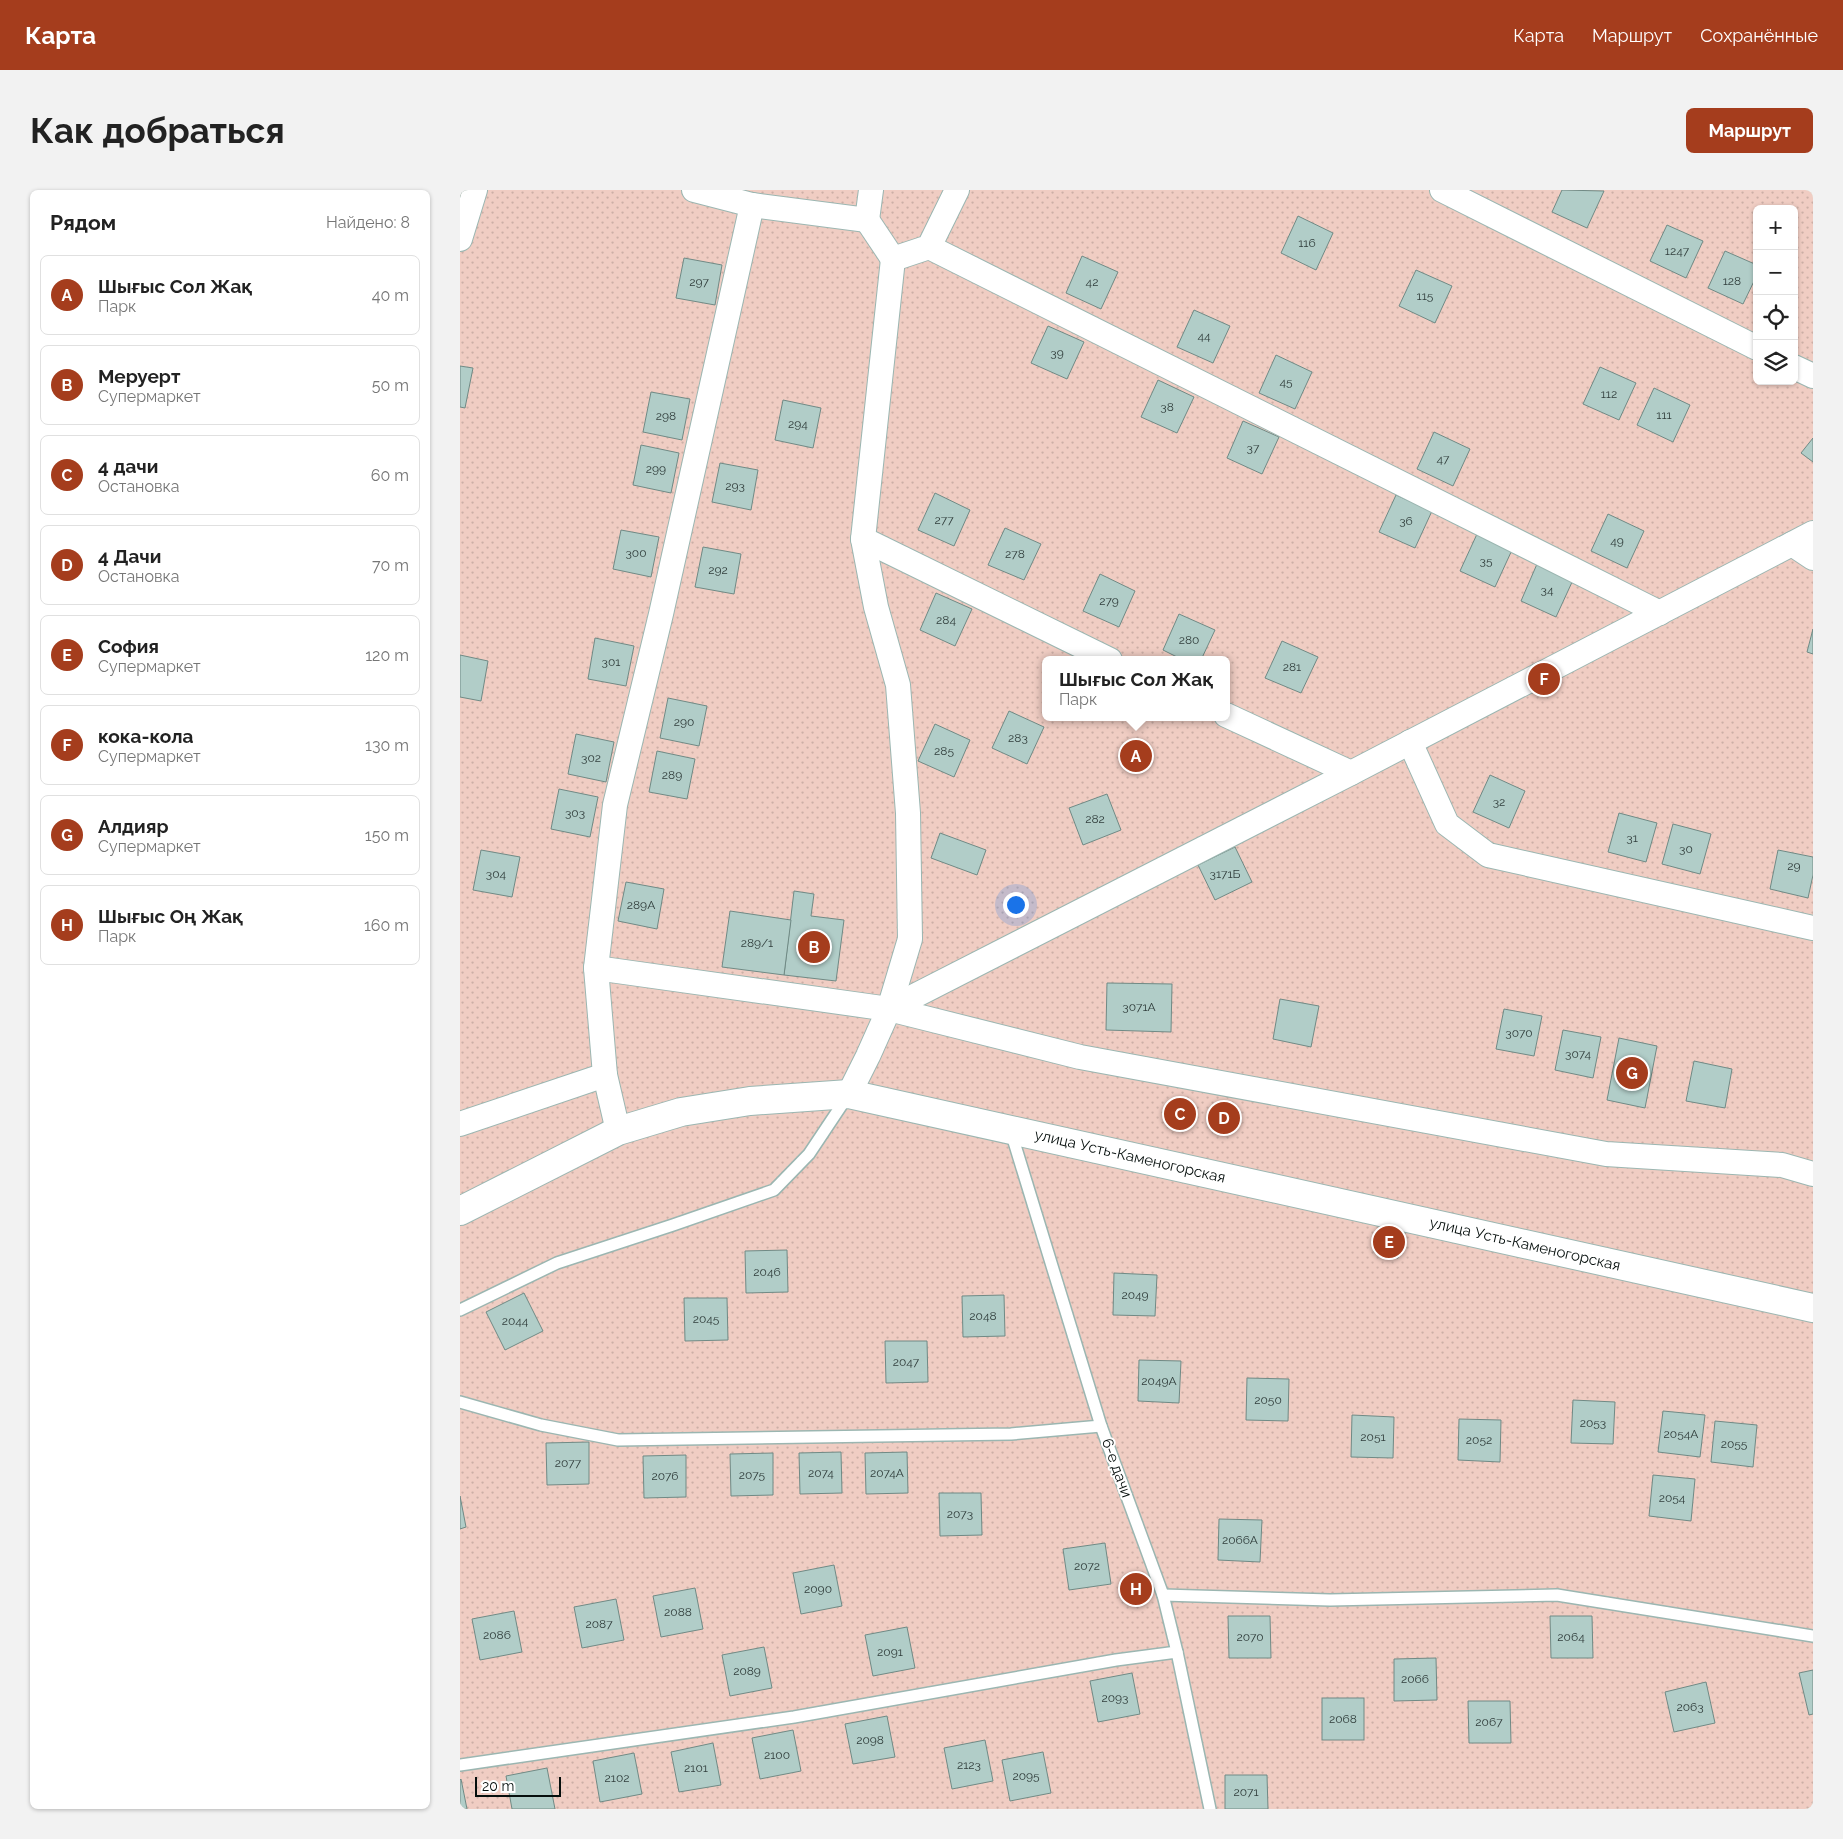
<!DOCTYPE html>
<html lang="ru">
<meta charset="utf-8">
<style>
:root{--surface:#fff;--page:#f2f2f2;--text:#222;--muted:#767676;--line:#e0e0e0;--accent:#a53d1d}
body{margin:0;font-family:Raleway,sans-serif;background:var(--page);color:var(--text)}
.controls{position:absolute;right:15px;top:15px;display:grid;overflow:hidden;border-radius:8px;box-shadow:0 1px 4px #0004}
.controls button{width:45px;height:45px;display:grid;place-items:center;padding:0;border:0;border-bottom:1px solid var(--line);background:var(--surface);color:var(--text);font:25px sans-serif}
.scale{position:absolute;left:15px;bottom:12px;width:86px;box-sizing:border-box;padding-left:5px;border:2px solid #060f0d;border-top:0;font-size:14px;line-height:18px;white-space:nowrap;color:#060f0d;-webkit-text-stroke:4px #fff;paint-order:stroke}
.you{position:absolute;left:555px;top:714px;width:18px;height:18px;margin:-12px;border:4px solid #fff;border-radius:50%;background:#1a73e8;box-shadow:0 0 0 8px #1a73e833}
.badge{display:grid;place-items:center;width:32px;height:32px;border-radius:50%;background:var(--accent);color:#fff;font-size:16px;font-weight:700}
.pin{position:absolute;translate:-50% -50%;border:2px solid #fff;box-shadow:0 1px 5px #0006}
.popup{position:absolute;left:582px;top:466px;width:188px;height:65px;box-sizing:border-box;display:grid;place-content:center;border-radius:8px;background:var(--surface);filter:drop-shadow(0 1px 4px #0005);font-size:16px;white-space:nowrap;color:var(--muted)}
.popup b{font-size:19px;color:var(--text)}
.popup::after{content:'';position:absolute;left:50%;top:100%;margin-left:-10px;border:10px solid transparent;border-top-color:var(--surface)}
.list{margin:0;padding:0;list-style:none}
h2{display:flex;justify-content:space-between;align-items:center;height:65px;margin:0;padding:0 20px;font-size:21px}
h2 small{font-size:16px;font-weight:400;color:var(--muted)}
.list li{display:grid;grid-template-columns:32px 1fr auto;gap:15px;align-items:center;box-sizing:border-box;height:80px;margin:0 10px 10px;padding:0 10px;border:1px solid var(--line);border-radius:8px}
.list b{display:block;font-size:19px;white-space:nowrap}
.list p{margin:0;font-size:16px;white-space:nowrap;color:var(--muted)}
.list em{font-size:16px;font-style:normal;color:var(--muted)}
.icon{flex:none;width:28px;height:28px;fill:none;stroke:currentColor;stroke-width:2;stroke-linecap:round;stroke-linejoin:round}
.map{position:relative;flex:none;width:1353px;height:1619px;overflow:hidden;border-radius:8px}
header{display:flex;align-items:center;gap:30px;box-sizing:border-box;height:70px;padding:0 25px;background:var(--accent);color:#fff}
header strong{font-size:24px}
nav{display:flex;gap:28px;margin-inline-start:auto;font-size:18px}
.intro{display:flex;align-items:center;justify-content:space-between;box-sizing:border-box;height:120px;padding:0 30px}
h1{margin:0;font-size:35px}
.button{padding:12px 22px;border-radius:8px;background:var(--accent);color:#fff;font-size:18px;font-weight:700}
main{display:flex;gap:30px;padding:0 30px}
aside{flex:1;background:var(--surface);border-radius:8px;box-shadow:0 1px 4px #0004}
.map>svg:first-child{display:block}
</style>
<header>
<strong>Карта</strong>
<nav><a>Карта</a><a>Маршрут</a><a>Сохранённые</a></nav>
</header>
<div class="intro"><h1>Как добраться</h1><a class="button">Маршрут</a></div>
<main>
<aside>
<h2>Рядом<small>Найдено: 8</small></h2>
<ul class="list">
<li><span class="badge">A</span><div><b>Шығыс Сол Жақ</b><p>Парк</p></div><em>40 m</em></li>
<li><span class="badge">B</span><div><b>Меруерт</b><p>Супермаркет</p></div><em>50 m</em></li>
<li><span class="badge">C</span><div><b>4 дачи</b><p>Остановка</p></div><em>60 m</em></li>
<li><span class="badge">D</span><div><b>4 Дачи</b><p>Остановка</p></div><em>70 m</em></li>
<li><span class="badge">E</span><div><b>София</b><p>Супермаркет</p></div><em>120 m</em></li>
<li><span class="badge">F</span><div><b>кока-кола</b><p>Супермаркет</p></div><em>130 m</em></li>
<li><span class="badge">G</span><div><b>Алдияр</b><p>Супермаркет</p></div><em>150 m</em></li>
<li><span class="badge">H</span><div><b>Шығыс Оң Жақ</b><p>Парк</p></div><em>160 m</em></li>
</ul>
</aside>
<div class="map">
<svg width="1353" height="1619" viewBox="0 0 1353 1619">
<defs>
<pattern id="grass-dots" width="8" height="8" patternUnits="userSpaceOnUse" patternTransform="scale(1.25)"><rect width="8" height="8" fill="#f0cdc3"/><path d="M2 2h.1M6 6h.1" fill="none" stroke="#ccafa6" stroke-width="1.8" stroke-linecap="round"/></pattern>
</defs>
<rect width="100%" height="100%" fill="#e0fdf7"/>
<path fill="url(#grass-dots)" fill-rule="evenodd" d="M0 0H1353V1619H0ZM1297 19H1334V191H1297ZM586 470H766V527H586Z"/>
<g fill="#b1cdc8" stroke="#708a85">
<polygon points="1102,0 1144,1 1127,38 1092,22"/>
<polygon points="838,26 873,43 856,80 821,63"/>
<polygon points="1207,35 1243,51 1226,88 1190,71"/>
<polygon points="1265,61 1297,75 1297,85 1283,114 1248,98"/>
<polygon points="622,66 658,82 641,119 606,103"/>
<polygon points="224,68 262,75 255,115 216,108"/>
<polygon points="956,80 992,96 975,133 939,116"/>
<polygon points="734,120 770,136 753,173 717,157"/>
<polygon points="588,136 624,152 607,189 571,173"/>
<polygon points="816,165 852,182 835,219 799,203"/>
<polygon points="0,176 13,178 5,218 0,217"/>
<polygon points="1140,177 1176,193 1159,230 1123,214"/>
<polygon points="698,190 734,207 717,243 681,227"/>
<polygon points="1194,198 1230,215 1213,252 1177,235"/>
<polygon points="191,202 230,209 222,250 183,242"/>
<polygon points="323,210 361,218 353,258 315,250"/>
<polygon points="783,231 819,247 802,284 767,268"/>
<polygon points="974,242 1010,259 993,296 957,279"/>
<polygon points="1353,248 1353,272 1341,263"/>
<polygon points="181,255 219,263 211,303 173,295"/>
<polygon points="260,273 298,280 291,320 252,312"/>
<polygon points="475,303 510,320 494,356 458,340"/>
<polygon points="936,305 972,321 955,358 919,342"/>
<polygon points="1148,324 1184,341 1167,378 1131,361"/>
<polygon points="545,338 581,354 564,390 528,375"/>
<polygon points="161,340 199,347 191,387 153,379"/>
<polygon points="1017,344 1052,360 1035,397 1000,381"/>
<polygon points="243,357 281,364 274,404 235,397"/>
<polygon points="1077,374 1113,390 1096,427 1061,411"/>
<polygon points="640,384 675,401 659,437 623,421"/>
<polygon points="476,403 512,419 495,456 460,440"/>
<polygon points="719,424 755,440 741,470 723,470 703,460"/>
<polygon points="1353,439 1353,464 1347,462"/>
<polygon points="135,448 174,456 166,496 128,489"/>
<polygon points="822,451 858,467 841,503 805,488"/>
<polygon points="0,465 28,471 21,511 0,507"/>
<polygon points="208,508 247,516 239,556 200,548"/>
<polygon points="549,521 584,537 567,574 532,558"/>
<polygon points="475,534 510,550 494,587 458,571"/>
<polygon points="116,544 154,552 146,592 108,584"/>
<polygon points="197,561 235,569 227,609 189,602"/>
<polygon points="1030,585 1065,601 1049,638 1013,622"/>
<polygon points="99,599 138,607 130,647 91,639"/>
<polygon points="647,604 661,640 623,655 609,618"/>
<polygon points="1159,623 1197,633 1186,672 1148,662"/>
<polygon points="1213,634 1251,644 1240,684 1202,674"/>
<polygon points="480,643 526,660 517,685 471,668"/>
<polygon points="775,657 792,692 755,710 738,675"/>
<polygon points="21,660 60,667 52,707 13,700"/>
<polygon points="1318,660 1353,667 1353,685 1348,708 1310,699"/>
<polygon points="166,692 204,699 197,739 158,731"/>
<polygon points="334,701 354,704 351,726 384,730 376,791 324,785"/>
<polygon points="270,721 331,730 324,785 262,777"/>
<polygon points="647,793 712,794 711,842 646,840"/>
<polygon points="820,809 859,816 851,857 813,849"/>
<polygon points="1044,819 1082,826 1074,866 1036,859"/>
<polygon points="1103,840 1141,847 1133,888 1095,880"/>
<polygon points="1159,848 1197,856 1185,918 1147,910"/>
<polygon points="1234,871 1272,879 1265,918 1226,911"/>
<polygon points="920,1037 945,1043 938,1068 914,1062"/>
<polygon points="327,1060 328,1102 286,1103 285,1061"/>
<polygon points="654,1083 697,1085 695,1126 653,1125"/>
<polygon points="64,1103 83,1141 45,1160 26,1122"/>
<polygon points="544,1105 545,1146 503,1147 502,1106"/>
<polygon points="224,1108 267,1108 268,1150 225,1151"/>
<polygon points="425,1151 467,1151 468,1192 426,1193"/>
<polygon points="679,1170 721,1171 719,1213 678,1211"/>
<polygon points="787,1188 829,1189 828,1231 786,1230"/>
<polygon points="1113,1210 1155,1212 1153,1254 1111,1253"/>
<polygon points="1203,1221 1245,1225 1240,1267 1198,1262"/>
<polygon points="892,1225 934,1227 933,1268 891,1267"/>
<polygon points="999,1229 1041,1230 1040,1272 998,1270"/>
<polygon points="1255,1231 1297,1235 1293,1277 1251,1272"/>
<polygon points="129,1252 129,1294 87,1295 86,1253"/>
<polygon points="381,1262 382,1303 340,1304 339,1263"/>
<polygon points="447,1262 448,1303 406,1304 405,1263"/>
<polygon points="313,1263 313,1305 271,1306 270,1264"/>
<polygon points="226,1265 226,1307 184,1308 183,1266"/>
<polygon points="1193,1285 1235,1289 1231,1331 1189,1326"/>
<polygon points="479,1303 521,1303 522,1345 480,1346"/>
<polygon points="0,1306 6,1337 0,1339"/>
<polygon points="759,1329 802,1330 800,1372 758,1370"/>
<polygon points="645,1353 651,1394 609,1400 603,1359"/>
<polygon points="374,1375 382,1416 341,1424 333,1383"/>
<polygon points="235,1398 243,1439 201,1447 193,1406"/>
<polygon points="156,1409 164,1450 122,1458 114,1417"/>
<polygon points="54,1421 62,1462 20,1470 12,1429"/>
<polygon points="768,1426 810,1426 811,1468 769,1468"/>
<polygon points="1090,1426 1132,1426 1133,1468 1091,1468"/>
<polygon points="447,1437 455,1478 413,1486 405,1445"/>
<polygon points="304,1457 312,1498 270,1506 262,1465"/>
<polygon points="976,1468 977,1510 934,1511 934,1469"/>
<polygon points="1353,1480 1353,1524 1349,1525 1339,1483"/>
<polygon points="672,1483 680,1524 638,1532 630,1491"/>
<polygon points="1246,1492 1255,1533 1214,1542 1205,1502"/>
<rect x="862" y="1508" width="42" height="42"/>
<polygon points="1008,1511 1050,1511 1051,1553 1009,1553"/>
<polygon points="427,1526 435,1567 393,1574 385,1534"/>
<polygon points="333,1540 341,1581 300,1589 292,1548"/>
<polygon points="525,1550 533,1591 492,1599 484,1558"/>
<polygon points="253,1553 261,1595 219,1602 211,1562"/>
<polygon points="583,1562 591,1603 550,1611 542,1570"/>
<polygon points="174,1563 182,1604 140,1612 133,1571"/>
<polygon points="87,1578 95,1619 52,1619 46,1586"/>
<polygon points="765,1585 807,1585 808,1619 765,1619"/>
<polygon points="1,1589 7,1619 0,1619 0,1590"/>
</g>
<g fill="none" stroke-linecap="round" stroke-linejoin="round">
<g stroke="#9bb6b1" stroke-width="14">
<g id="service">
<polyline points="551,942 641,1236 703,1405 717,1462 750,1619"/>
<polyline points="0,1120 97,1073 213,1035 314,1000 349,964 387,907"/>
<polyline points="0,1212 81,1235 158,1250 551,1244 641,1236"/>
<polyline points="703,1405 870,1410 1097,1405 1353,1446"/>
<polyline points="0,1575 334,1527 656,1470 717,1462"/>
</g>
</g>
<g stroke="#9bb6b1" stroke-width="26">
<g id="minor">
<polyline points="234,0 292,15 407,30 411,0"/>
<polyline points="982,0 1297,158"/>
<polyline points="407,30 433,69"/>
<polyline points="0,49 15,0"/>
<polyline points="469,57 1200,423"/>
<polyline points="1334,177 1353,186"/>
<polyline points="403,349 650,470"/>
<polyline points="1332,354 1353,368"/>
<polyline points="766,525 891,583"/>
<polyline points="950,552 987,634 1028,665 1353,738"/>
<polyline points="136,778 429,819 620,867 1146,964 1322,975 1353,984"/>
<polyline points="429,819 891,583 1353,343"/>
<polyline points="145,885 158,941"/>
<polyline points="389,904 408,866 429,819 450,749 448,623 438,495 416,417 403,349 433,69 469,57 497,0"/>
<polyline points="0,934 145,885 136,778 155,615 201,424 292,15"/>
</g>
</g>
<g stroke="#9bb6b1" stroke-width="30">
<polyline id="tertiary" points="0,1021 158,941 221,922 290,911 389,904 1353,1118"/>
</g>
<use href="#service" stroke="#fff" stroke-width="11"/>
<use href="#minor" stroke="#fff" stroke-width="24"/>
<use href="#tertiary" stroke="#fff" stroke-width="28"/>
</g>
<g text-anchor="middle" stroke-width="4" stroke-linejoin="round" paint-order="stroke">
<g font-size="12" fill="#313e3c">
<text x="847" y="57">116</text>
<text x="1217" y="65">1247</text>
<text x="1272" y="95">128</text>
<text x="239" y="96">297</text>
<text x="632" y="96">42</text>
<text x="965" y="110">115</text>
<text x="744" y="150">44</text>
<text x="597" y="167">39</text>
<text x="826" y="196">45</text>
<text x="1149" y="208">112</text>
<text x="707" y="221">38</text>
<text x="1204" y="229">111</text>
<text x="206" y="230">298</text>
<text x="338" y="238">294</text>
<text x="793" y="262">37</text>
<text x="983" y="273">47</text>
<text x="196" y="283">299</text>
<text x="275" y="300">293</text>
<text x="484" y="334">277</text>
<text x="946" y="335">36</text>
<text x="1157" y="355">49</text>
<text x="176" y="367">300</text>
<text x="555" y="368">278</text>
<text x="1026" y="375">35</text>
<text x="258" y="384">292</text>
<text x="1087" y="404">34</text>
<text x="649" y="415">279</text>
<text x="486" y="434">284</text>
<text x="729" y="454">280</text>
<text x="151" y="476">301</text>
<text x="832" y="481">281</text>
<text x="224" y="536">290</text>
<text x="558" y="552">283</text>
<text x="484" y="565">285</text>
<text x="131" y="572">302</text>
<text x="212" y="589">289</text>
<text x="1039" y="616">32</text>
<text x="115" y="627">303</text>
<text x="635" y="633">282</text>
<text x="1172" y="652">31</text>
<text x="1226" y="663">30</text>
<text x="1334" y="680">29</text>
<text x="36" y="688">304</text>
<text x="765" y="688">3171Б</text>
<text x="181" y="719">289А</text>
<text x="297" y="757">289/1</text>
<text x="679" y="821">3071А</text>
<text x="1059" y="847">3070</text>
<text x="1118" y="868">3074</text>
<text x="307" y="1086">2046</text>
<text x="675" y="1109">2049</text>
<text x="523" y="1130">2048</text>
<text x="246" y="1133">2045</text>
<text x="55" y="1135">2044</text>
<text x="446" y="1176">2047</text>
<text x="699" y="1195">2049А</text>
<text x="808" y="1214">2050</text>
<text x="1133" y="1237">2053</text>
<text x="1221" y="1248">2054А</text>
<text x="913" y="1251">2051</text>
<text x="1019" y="1254">2052</text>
<text x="1274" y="1258">2055</text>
<text x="108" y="1277">2077</text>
<text x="361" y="1287">2074</text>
<text x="427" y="1287">2074А</text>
<text x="292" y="1289">2075</text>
<text x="205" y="1290">2076</text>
<text x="1212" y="1312">2054</text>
<text x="500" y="1328">2073</text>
<text x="780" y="1354">2066А</text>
<text x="627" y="1380">2072</text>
<text x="358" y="1403">2090</text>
<text x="218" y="1426">2088</text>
<text x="139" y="1438">2087</text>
<text x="37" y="1449">2086</text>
<text x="790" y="1451">2070</text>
<text x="1111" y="1451">2064</text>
<text x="430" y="1466">2091</text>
<text x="287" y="1485">2089</text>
<text x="955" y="1493">2066</text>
<text x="655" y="1512">2093</text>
<text x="1230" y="1521">2063</text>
<text x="883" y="1533">2068</text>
<text x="1029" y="1536">2067</text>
<text x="410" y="1554">2098</text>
<text x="317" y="1569">2100</text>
<text x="509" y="1579">2123</text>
<text x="236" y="1582">2101</text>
<text x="566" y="1590">2095</text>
<text x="157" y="1592">2102</text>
<text x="786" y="1606">2071</text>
</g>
<g font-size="15" fill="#060f0d" stroke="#fff">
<text transform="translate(670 966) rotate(13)" y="5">улица Усть-Каменогорская</text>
<text transform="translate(1065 1054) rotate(13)" y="5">улица Усть-Каменогорская</text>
<text transform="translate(657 1278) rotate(70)" y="5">6-е дачи</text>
</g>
</g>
</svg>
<div class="controls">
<button>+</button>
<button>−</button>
<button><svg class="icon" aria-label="locate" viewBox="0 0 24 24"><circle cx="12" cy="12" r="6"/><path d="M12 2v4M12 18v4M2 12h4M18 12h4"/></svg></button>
<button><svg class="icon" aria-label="layers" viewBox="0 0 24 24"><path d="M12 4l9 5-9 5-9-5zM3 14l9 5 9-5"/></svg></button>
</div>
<div class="scale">20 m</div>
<div class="you"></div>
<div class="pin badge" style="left:676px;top:566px">A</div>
<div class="popup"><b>Шығыс Сол Жақ</b>Парк</div>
<div class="pin badge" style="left:354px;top:757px">B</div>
<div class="pin badge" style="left:720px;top:924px">C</div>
<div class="pin badge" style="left:764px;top:928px">D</div>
<div class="pin badge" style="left:929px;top:1052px">E</div>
<div class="pin badge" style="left:1084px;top:489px">F</div>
<div class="pin badge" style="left:1172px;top:883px">G</div>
<div class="pin badge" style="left:676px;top:1399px">H</div>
</div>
</main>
